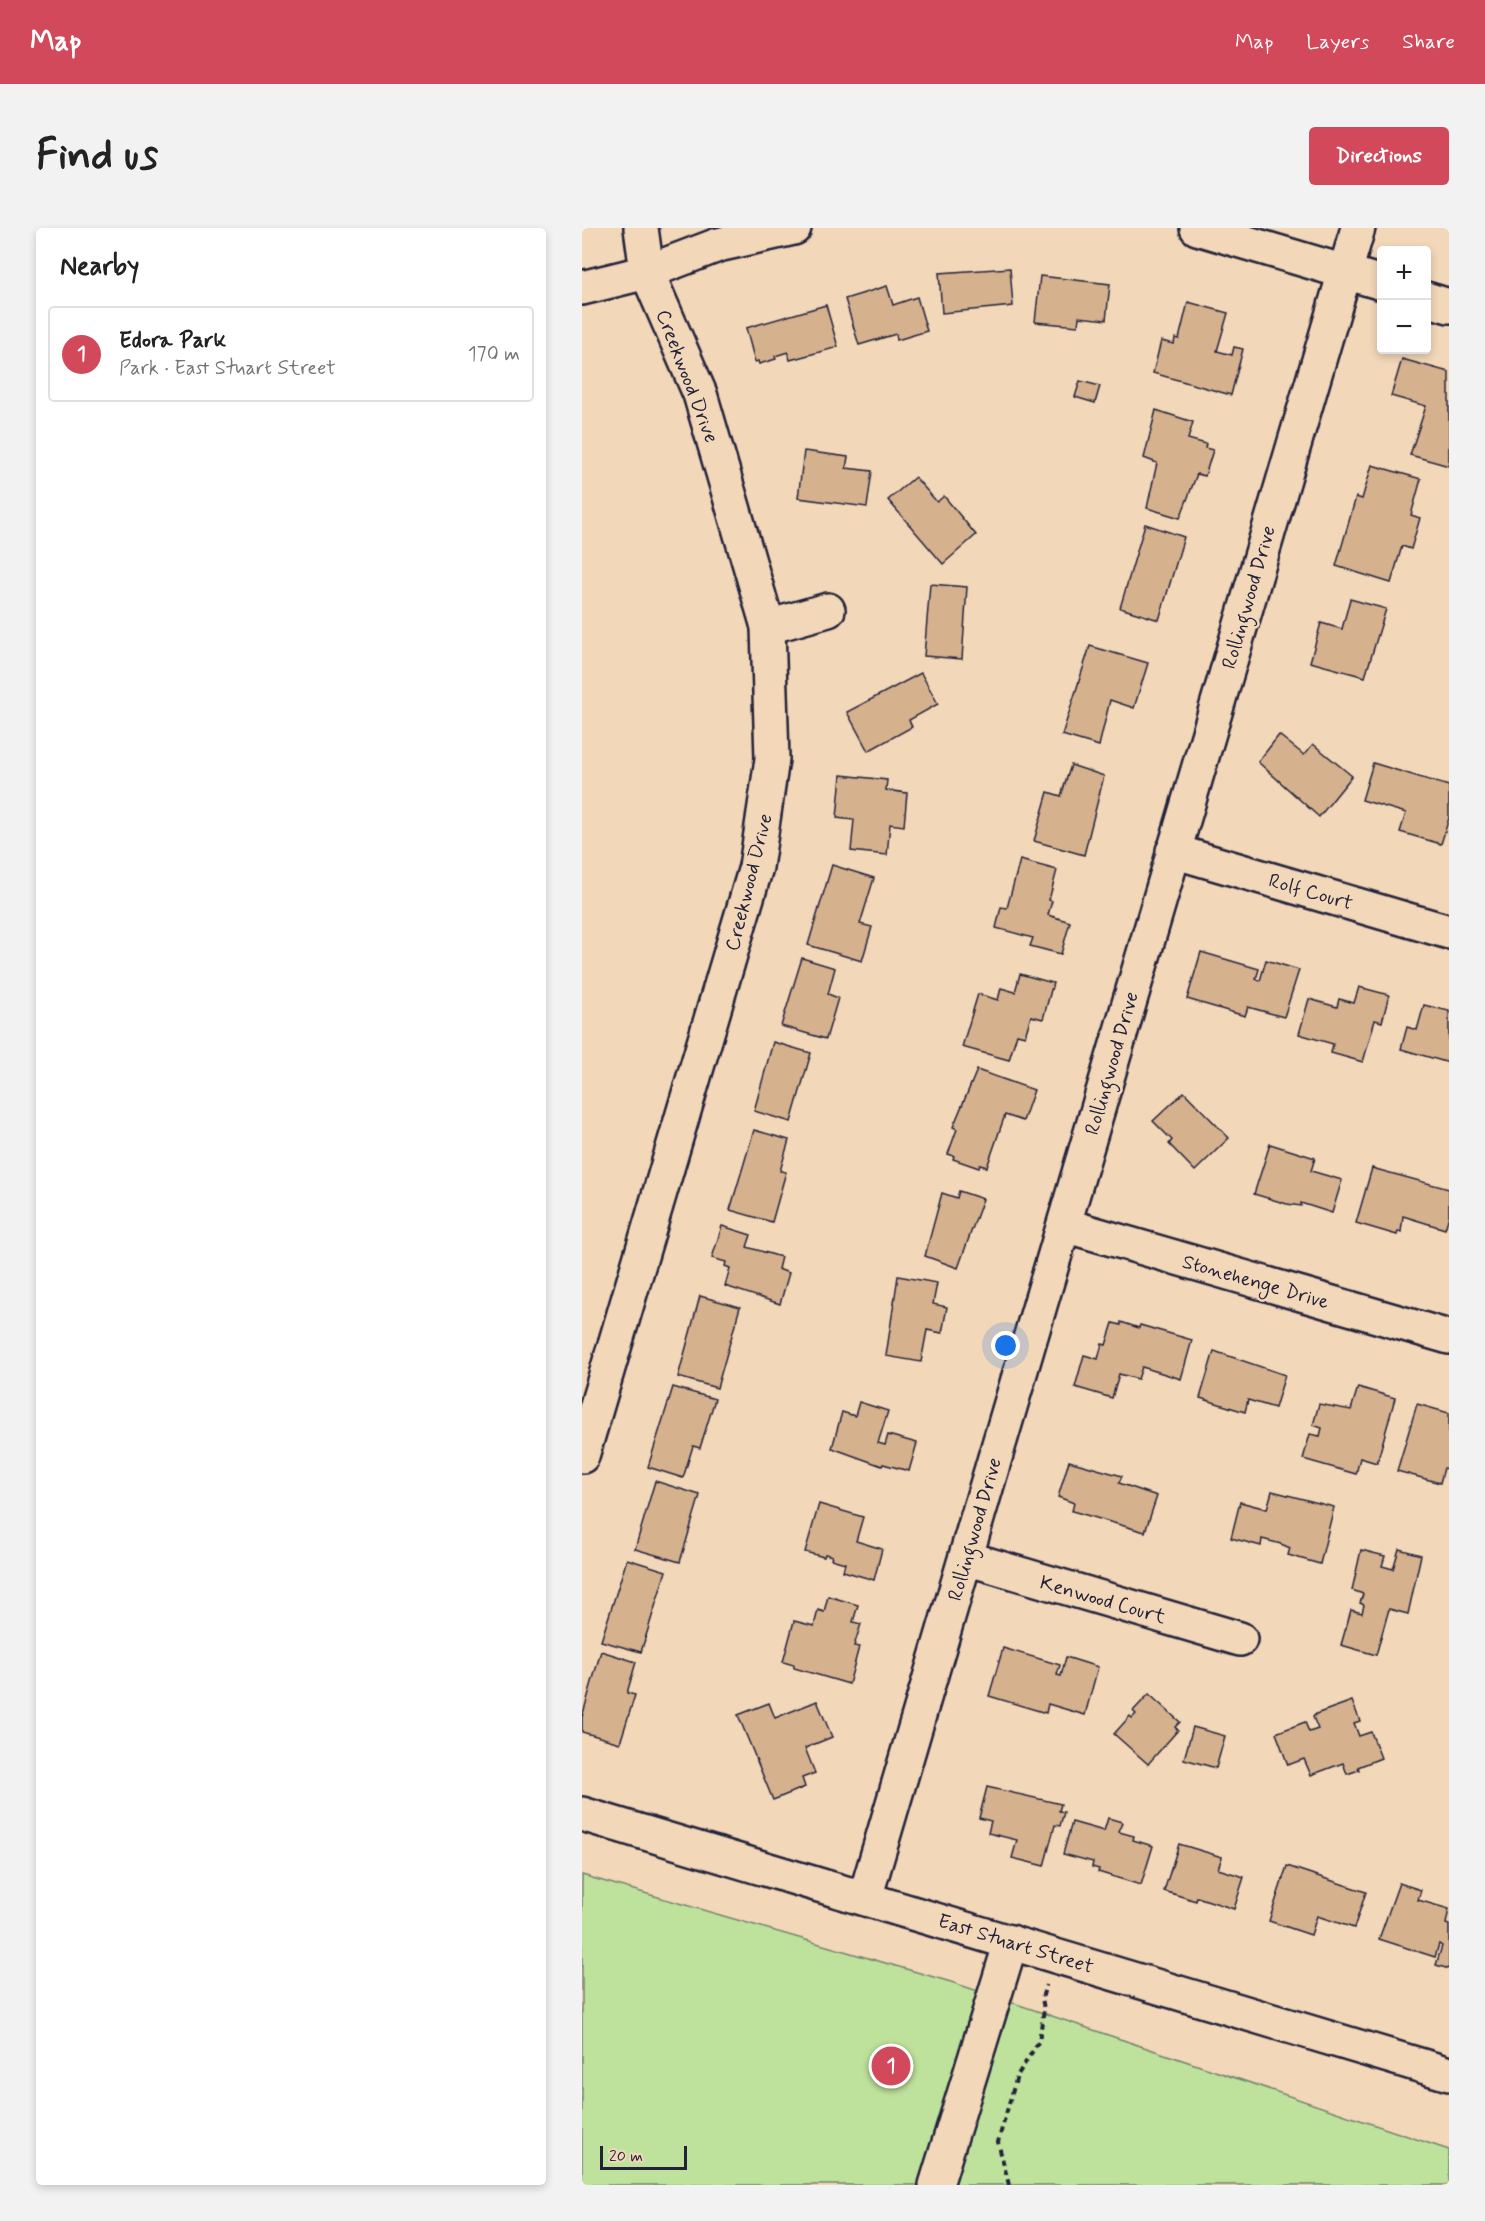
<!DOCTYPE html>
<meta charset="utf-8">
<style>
:root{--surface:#fff;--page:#f2f2f2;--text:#222;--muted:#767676;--line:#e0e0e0;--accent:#d1495b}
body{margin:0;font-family:Mynerve,sans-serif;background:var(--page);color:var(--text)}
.controls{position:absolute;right:18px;top:18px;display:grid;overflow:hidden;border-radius:6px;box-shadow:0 3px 9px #0003}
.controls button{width:54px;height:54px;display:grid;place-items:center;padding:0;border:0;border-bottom:2px solid var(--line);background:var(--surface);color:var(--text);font:30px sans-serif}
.scale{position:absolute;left:18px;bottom:15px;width:87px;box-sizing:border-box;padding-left:6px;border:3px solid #22223b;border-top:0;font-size:16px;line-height:21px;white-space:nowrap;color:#22223b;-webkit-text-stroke:4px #f2d7b9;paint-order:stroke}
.you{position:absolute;left:424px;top:1118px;width:21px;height:21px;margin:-15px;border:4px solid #fff;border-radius:50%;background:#1a73e8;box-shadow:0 0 0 9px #1a73e833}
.badge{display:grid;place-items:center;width:39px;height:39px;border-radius:50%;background:var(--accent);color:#fff;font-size:20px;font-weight:700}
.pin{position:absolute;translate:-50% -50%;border:3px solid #fff;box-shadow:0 2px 6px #0006}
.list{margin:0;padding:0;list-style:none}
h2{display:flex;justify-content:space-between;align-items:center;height:78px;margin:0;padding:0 24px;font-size:26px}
h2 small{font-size:20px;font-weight:400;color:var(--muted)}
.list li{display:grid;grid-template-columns:39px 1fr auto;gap:18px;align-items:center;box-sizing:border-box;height:96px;margin:0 12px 12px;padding:0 12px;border:2px solid var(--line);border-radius:6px}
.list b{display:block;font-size:22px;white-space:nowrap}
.list p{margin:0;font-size:20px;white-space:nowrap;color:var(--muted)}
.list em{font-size:20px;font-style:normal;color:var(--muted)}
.map{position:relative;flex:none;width:867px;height:1957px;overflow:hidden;border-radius:6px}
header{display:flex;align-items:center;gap:36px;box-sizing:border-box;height:84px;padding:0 30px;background:var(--accent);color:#fff}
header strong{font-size:28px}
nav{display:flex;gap:33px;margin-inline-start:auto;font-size:21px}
.intro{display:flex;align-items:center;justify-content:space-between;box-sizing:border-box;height:144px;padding:0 36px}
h1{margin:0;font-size:42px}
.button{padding:15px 27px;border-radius:6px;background:var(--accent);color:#fff;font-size:21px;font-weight:700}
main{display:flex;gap:36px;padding:0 36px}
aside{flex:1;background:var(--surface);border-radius:6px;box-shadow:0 3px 9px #0003}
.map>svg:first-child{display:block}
</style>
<header>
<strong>Map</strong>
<nav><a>Map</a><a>Layers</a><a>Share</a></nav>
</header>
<div class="intro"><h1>Find us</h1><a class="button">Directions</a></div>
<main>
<aside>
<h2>Nearby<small></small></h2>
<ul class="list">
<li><span class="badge">1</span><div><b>Edora Park</b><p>Park · East Stuart Street</p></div><em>170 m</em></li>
</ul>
</aside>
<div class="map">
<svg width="867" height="1957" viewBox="0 0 867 1957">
<rect width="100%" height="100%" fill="#f2d7b9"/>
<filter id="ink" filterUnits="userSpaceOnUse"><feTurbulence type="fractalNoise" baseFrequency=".0167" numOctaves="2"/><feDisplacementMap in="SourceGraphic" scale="12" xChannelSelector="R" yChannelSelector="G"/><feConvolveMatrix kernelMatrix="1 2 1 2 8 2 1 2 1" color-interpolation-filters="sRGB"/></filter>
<g filter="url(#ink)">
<polygon fill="#bee29c" stroke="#70826c" stroke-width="1.5" points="0,1647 369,1754 867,1922 867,1957 0,1957"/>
<g fill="#d5b18e" stroke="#22223b" stroke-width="1.5">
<polygon points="428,40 431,78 360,85 357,45"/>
<polygon points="458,48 528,56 524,92 497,89 496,98 453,94"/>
<polygon points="305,58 311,77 335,69 345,103 315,112 314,106 277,117 263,71"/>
<polygon points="606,74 646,85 635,123 650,127 652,119 661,121 649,167 571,145 579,113 592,116 593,110 597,111"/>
<polygon points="244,77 256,119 208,132 206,124 193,128 194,131 177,136 176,133 173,134 164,100"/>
<polygon points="820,131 867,144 867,238 828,227 844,178 809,168"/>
<polygon points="498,153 518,158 513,175 493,169"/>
<polygon points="574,182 611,194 606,211 624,216 623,220 631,222 623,248 615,246 598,290 565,280 575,235 562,230"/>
<polygon points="222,223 266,229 264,240 290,243 285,279 216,270"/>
<polygon points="790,237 839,251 829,287 838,290 829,321 820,318 809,355 754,338 774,269 780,271"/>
<polygon points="333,249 355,274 362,268 394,307 361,336 306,272"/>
<polygon points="563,296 602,309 577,392 538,380"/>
<polygon points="348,356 385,359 380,431 342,428"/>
<polygon points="768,371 804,381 783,449 728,434 739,395 760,401"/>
<polygon points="508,418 566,435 552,480 528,472 517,518 480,507"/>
<polygon points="339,445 356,476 327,492 330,499 286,523 265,484"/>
<polygon points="697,507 722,527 731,516 770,548 737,589 676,534"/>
<polygon points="791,535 867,558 867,590 859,616 818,604 824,585 780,572"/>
<polygon points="489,537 522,548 502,627 452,613 466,564 479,568"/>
<polygon points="259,547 305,552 304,562 325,565 322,598 308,596 305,627 269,623 272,592 255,590"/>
<polygon points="438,632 475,642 467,672 470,673 466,687 488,694 479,726 448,718 451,710 414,700 419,679 425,680"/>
<polygon points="250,637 292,650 278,696 290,699 280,733 226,717"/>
<polygon points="619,724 677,741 674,751 678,753 684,732 717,742 702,789 666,779 663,788 605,771"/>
<polygon points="220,730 253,740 246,766 256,770 244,811 199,798"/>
<polygon points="438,746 471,755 461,791 449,788 443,808 435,806 427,832 380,819 396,766 416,772 419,760 433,764"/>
<polygon points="777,759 807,767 800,794 793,792 781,834 749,825 751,816 717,806 727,771 755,779 757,771 772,775"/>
<polygon points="842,777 867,783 867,835 819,821 825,799 835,802"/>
<polygon points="191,814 229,825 209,894 172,883"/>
<polygon points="395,842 452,862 441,893 423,887 405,939 398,937 397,940 371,931 372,928 366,926 375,901 371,899"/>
<polygon points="602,864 647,910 613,943 587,916 590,912 571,893"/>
<polygon points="172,902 207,912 198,943 204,944 190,994 148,982"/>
<polygon points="688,916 733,930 729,943 760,952 750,985 719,975 719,978 705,976 672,966"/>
<polygon points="790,940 867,961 867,988 863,1001 821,988 819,1004 816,1003 815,1007 774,995"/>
<polygon points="377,963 401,971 376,1040 343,1028 360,965 375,970"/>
<polygon points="140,998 169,1007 165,1019 199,1029 196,1041 207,1045 198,1076 143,1058 148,1040 143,1038 144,1034 130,1030"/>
<polygon points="316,1048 355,1055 351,1076 365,1079 360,1105 345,1102 339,1134 304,1128"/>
<polygon points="118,1068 158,1079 135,1160 96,1149"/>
<polygon points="539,1094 557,1100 558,1097 610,1112 599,1151 560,1139 556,1151 537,1146 530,1170 493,1159 502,1127 516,1131 520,1116 524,1117 531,1095 539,1097"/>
<polygon points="632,1123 703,1147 693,1180 666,1172 663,1184 618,1170"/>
<polygon points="91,1159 133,1171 118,1220 111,1218 101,1250 66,1239"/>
<polygon points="776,1159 813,1170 795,1235 778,1230 774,1246 721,1231 728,1206 738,1208 740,1200 731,1197 737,1176 769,1182"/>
<polygon points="277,1174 306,1183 296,1215 303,1217 306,1207 335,1215 327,1243 301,1236 300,1238 250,1220 260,1184 273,1188"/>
<polygon points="835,1176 867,1185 867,1241 862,1240 858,1255 815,1243"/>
<polygon points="487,1233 540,1248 537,1255 575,1268 563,1304 490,1283 492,1275 476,1269"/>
<polygon points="73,1253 118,1267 98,1334 53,1321"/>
<polygon points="690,1263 752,1279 738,1336 706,1327 708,1320 699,1316 680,1311 679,1318 649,1310 658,1274 685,1281"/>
<polygon points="237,1276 281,1289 274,1313 300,1321 292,1352 261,1343 263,1335 249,1331 250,1328 243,1326 242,1329 223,1324"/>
<polygon points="817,1321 839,1327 826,1386 807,1381 794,1427 759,1417 769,1382 780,1385 782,1377 778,1375 781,1366 770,1362 779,1322 803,1328 800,1338 811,1341"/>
<polygon points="45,1331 84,1343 59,1424 19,1413"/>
<polygon points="246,1368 276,1377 271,1394 279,1396 272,1418 277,1419 267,1456 212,1440 212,1437 201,1434 212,1393 232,1398 236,1382 242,1384"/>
<polygon points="421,1420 478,1437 475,1447 479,1448 484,1429 516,1439 503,1487 466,1476 464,1485 407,1468"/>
<polygon points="19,1423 54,1434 45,1465 53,1467 38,1515 0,1504 0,1489"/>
<polygon points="567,1466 598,1494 593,1499 596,1502 566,1536 532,1506 548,1488 550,1490 554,1486 551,1483"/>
<polygon points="235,1473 250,1509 223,1520 233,1545 220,1550 223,1559 191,1572 156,1487 187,1475 193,1490"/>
<polygon points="770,1473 778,1493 772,1495 777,1508 789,1504 799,1530 776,1539 777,1542 765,1546 761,1535 729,1547 722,1531 706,1537 694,1505 723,1494 727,1504 736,1501 731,1489 734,1486"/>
<polygon points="611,1499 643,1508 634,1540 602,1531"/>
<polygon points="405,1559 479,1576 477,1583 482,1584 478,1598 473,1597 462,1638 430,1630 435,1612 406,1605 409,1593 397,1590"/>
<polygon points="526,1590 540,1594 537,1604 552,1608 551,1612 571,1618 559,1657 516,1644 517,1641 510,1639 511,1634 481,1626 490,1594 522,1603"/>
<polygon points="597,1616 640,1629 636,1641 662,1649 652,1681 615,1669 614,1673 582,1663"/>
<polygon points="705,1638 784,1664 772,1700 735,1688 729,1707 687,1693"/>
<polygon points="817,1655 839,1662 836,1672 867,1681 864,1696 867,1697 867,1741 854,1737 860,1718 857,1716 853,1729 797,1711"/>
</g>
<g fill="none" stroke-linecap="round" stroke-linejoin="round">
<g stroke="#22223b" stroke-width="38">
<g id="minor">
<polyline points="615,0 800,55"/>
<polyline points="0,60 65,44 136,17 212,0"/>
<polyline points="844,71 867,78"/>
<polyline points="186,399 246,382"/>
<polyline points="591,623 867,704"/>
<polyline points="482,997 867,1109"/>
<polyline points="0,1228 174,639 190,531 186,399 118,166 65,44 59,0"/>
<polyline points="384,1330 658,1411"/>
<polyline points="0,1586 867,1846"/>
<polyline points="283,1670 776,0"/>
<polyline points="354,1957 429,1714"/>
</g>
</g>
<polyline stroke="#22223b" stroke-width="4" stroke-dasharray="6 4.5" stroke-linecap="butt" points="427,1957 416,1914 435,1848 457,1813 462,1781 460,1770 464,1757"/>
<use href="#minor" stroke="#f2d7b9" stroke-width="33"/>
</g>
</g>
<g text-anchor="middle" stroke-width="5" stroke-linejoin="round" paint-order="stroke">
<g font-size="20" fill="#22223b" stroke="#f2d7b9">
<text transform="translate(106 148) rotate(69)" y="7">Creekwood Drive</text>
<text transform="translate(666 369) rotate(-74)" y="7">Rollingwood Drive</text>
<text transform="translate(166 654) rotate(-76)" y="7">Creekwood Drive</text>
<text transform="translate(729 663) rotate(16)" y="7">Rolf Court</text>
<text transform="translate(529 835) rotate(-74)" y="7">Rollingwood Drive</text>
<text transform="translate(674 1053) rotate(16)" y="7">Stonehenge Drive</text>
<text transform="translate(392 1301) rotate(-74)" y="7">Rollingwood Drive</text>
<text transform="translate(521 1371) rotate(16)" y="7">Kenwood Court</text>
<text transform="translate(434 1715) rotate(17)" y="7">East Stuart Street</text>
</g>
</g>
</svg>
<div class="controls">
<button>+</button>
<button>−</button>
</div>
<div class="scale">20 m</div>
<div class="you"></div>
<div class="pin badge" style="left:309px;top:1838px">1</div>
</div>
</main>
